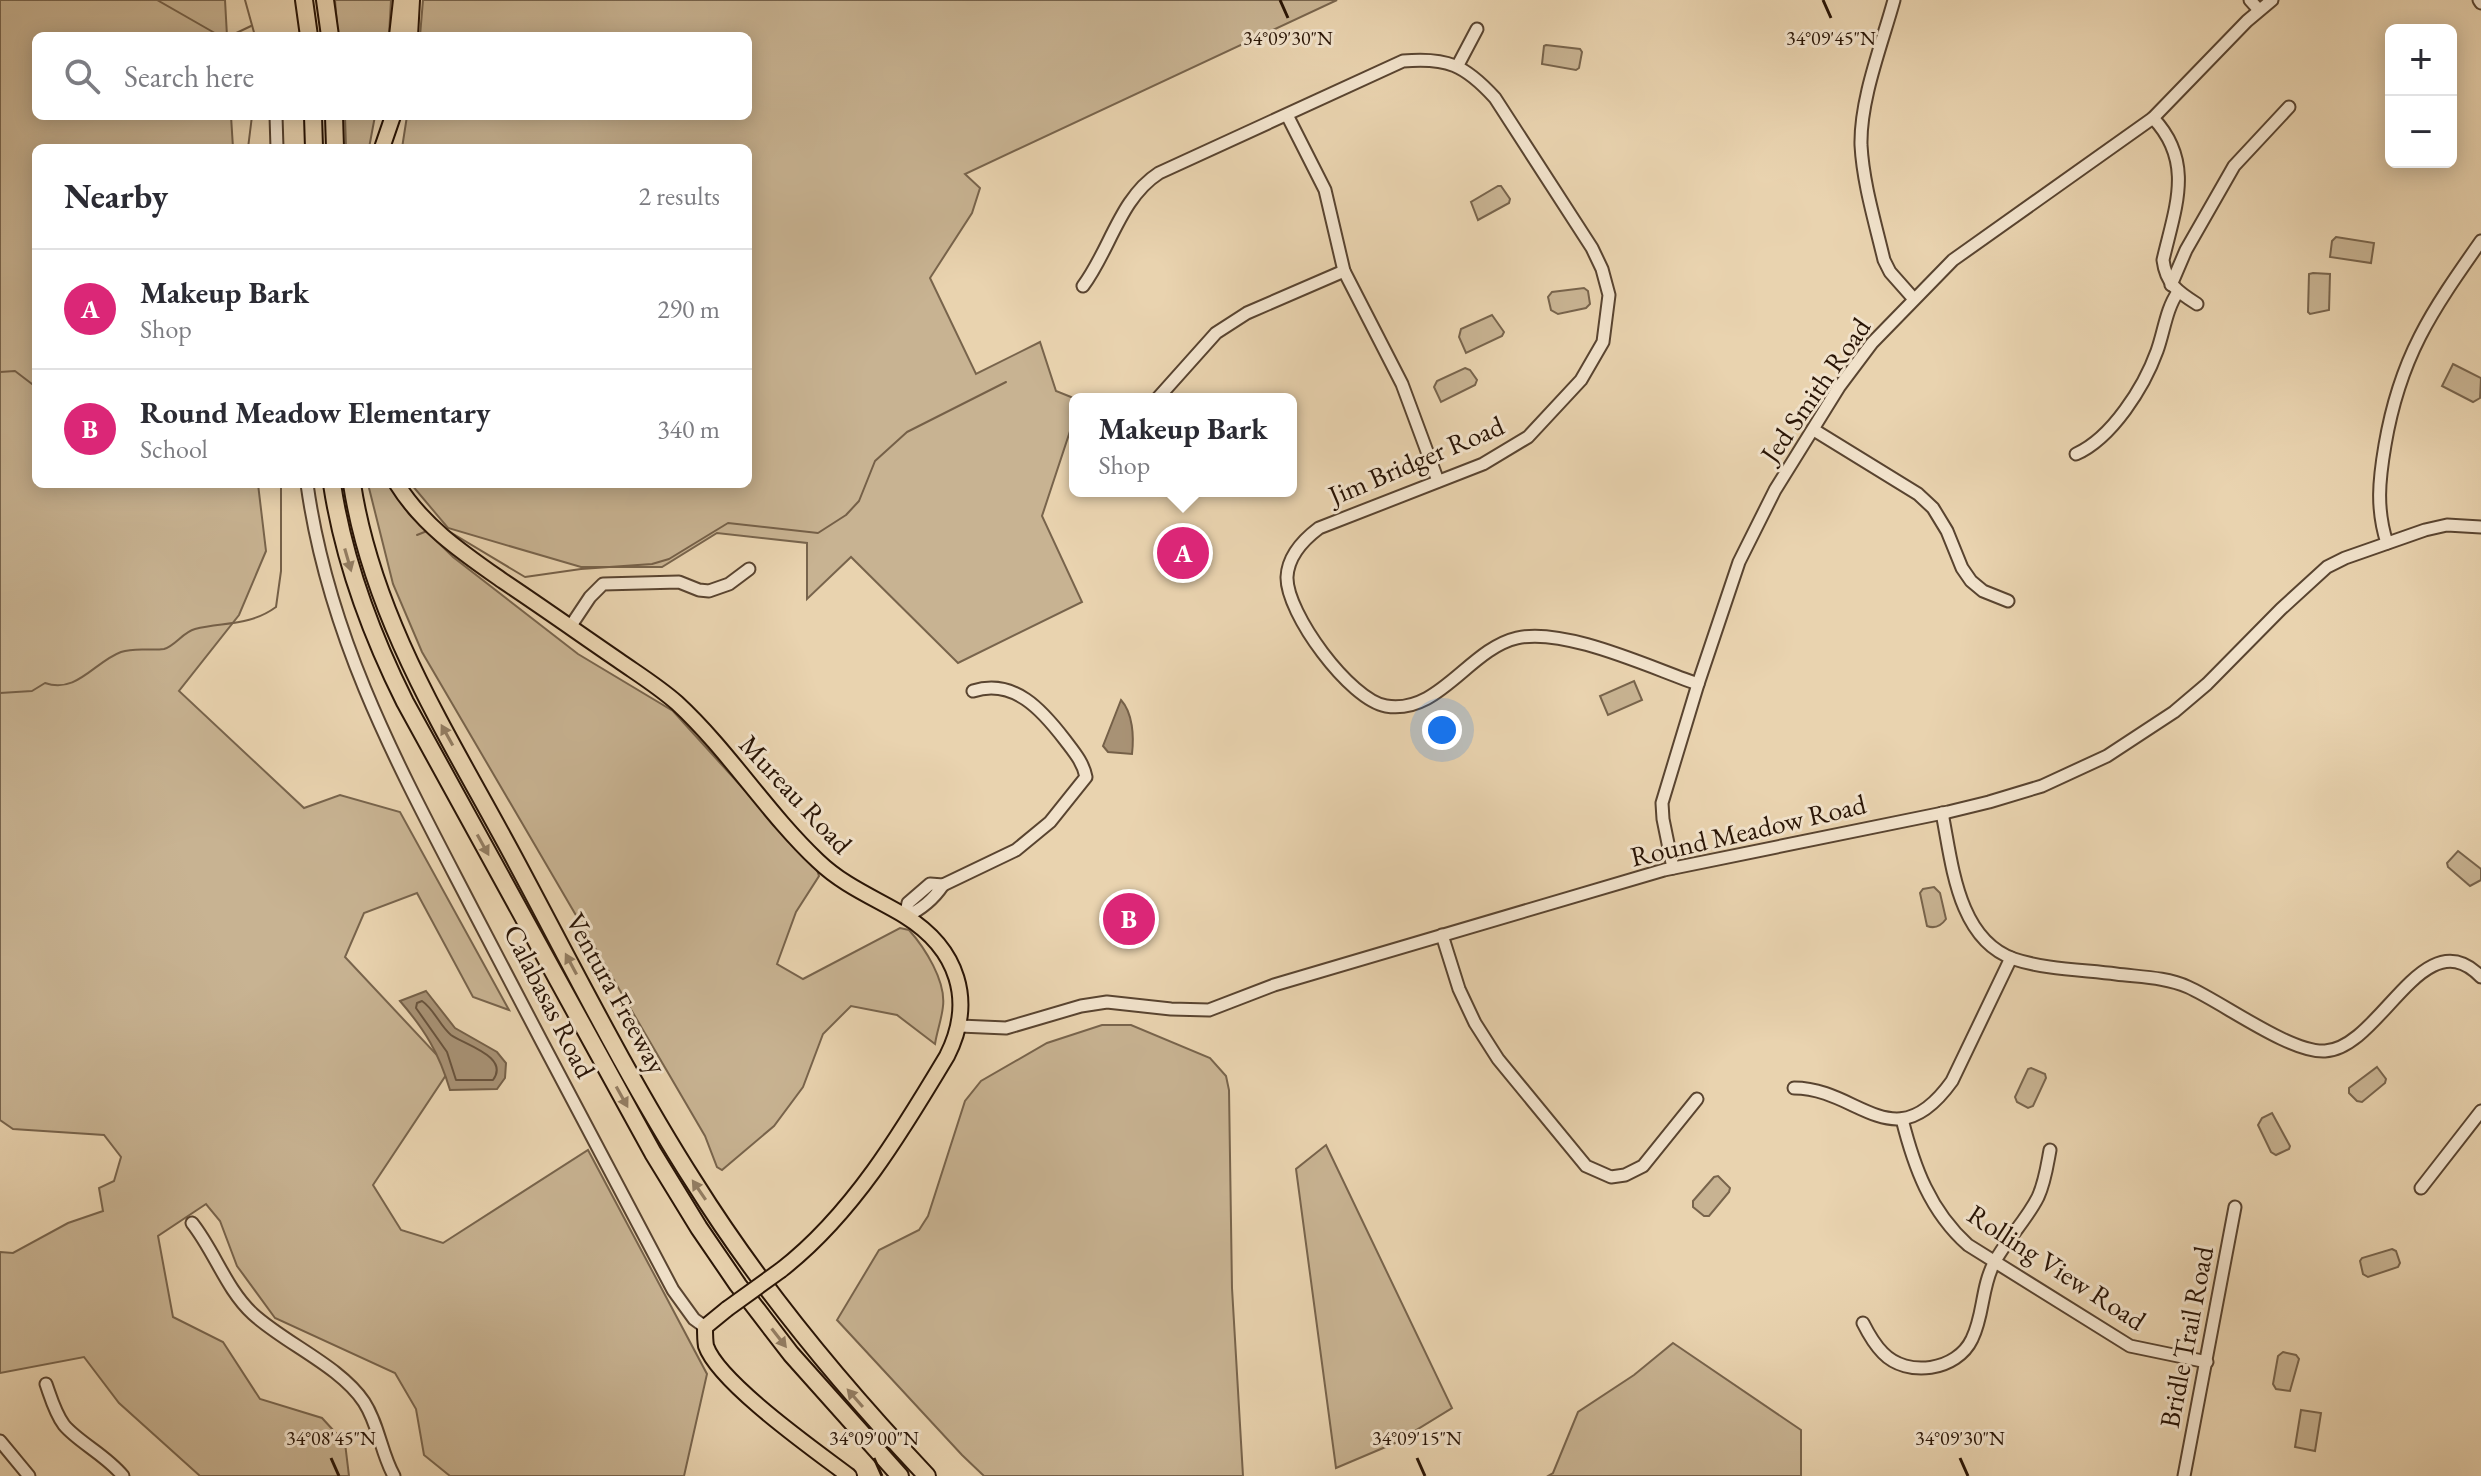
<!DOCTYPE html>
<meta charset="utf-8">
<style>
:root{--surface:#fff;--page:#f7f7f7;--text:#2b2b33;--muted:#7c7c81;--line:#e1e1e2;--accent:#db2777}
body{margin:0;font-family:"EB Garamond",serif;background:var(--page);color:var(--text)}
.controls{position:absolute;right:24px;top:24px;display:grid;overflow:hidden;border-radius:12px;box-shadow:0 4px 20px #0003}
.controls button{width:72px;height:72px;display:grid;place-items:center;padding:0;border:0;border-bottom:2px solid var(--line);background:var(--surface);color:var(--text);font:40px sans-serif}
.you{position:absolute;left:1442px;top:730px;width:28px;height:28px;margin:-20px;border:6px solid #fff;border-radius:50%;background:#1a73e8;box-shadow:0 0 0 12px #1a73e833}
.badge{display:grid;place-items:center;width:52px;height:52px;border-radius:50%;background:var(--accent);color:#fff;font-size:26px;font-weight:700}
.pin{position:absolute;translate:-50% -50%;border:4px solid #fff;box-shadow:0 2px 8px #0006}
.popup{position:absolute;left:1069px;top:393px;width:228px;height:104px;box-sizing:border-box;display:grid;place-content:center;border-radius:12px;background:var(--surface);filter:drop-shadow(0 2px 6px #0005);font-size:26px;white-space:nowrap;color:var(--muted)}
.popup b{font-size:30px;color:var(--text)}
.popup::after{content:'';position:absolute;left:50%;top:100%;margin-left:-16px;border:16px solid transparent;border-top-color:var(--surface)}
.list{margin:0;padding:0;list-style:none}
h2{display:flex;justify-content:space-between;align-items:center;height:104px;margin:0;padding:0 32px;font-size:34px}
h2 small{font-size:26px;font-weight:400;color:var(--muted)}
.list li{display:grid;grid-template-columns:52px 1fr auto;gap:24px;align-items:center;box-sizing:border-box;height:120px;padding:0 32px;border-top:2px solid var(--line)}
.list b{display:block;font-size:30px;white-space:nowrap}
.list p{margin:0;font-size:26px;white-space:nowrap;color:var(--muted)}
.list em{font-size:26px;font-style:normal;color:var(--muted)}
.icon{flex:none;width:44px;height:44px;fill:none;stroke:currentColor;stroke-width:2;stroke-linecap:round;stroke-linejoin:round}
.map{position:relative;flex:none;width:2481px;height:1476px;overflow:hidden}
.search{position:absolute;background:var(--surface);box-shadow:0 4px 20px #0003;left:32px;top:32px;width:720px;height:88px;display:flex;align-items:center;gap:20px;box-sizing:border-box;padding:0 28px;border-radius:12px;color:var(--muted);font-size:30px}
.panel{position:absolute;background:var(--surface);box-shadow:0 4px 20px #0003;left:32px;top:144px;width:720px;height:344px;border-radius:12px}
.map>svg:first-child{display:block}
</style>
<div class="map">
<svg width="2481" height="1476" viewBox="0 0 2481 1476">
<rect width="100%" height="100%" fill="#e9d3af"/>
<filter id="stains"><feTurbulence type="fractalNoise" baseFrequency=".0025" numOctaves="4"/><feColorMatrix values="0 0 0 0 .2 0 0 0 0 .09 0 0 0 0 .02 0 0 0 .5 -.17"/></filter>
<radialGradient id="worn" r=".72"><stop offset=".6" stop-color="#630" stop-opacity="0"/><stop offset="1" stop-color="#630" stop-opacity=".3"/></radialGradient>
<g fill="#c8b392" stroke="#78644c" stroke-width="2">
<polygon points="0,0 225,0 227,36 36,36 36,116 231,116 233,148 36,148 36,484 258,484 266,551 239,615 179,691 304,808 340,795 400,812 509,1010 473,997 417,893 364,913 345,957 450,1069 373,1185 401,1230 443,1243 588,1150 707,1374 684,1476 450,1476 424,1455 416,1409 395,1373 275,1318 237,1266 220,1221 206,1204 158,1236 173,1317 223,1342 260,1399 322,1418 345,1443 349,1476 200,1476 119,1403 84,1357 0,1373 0,1252 13,1253 68,1223 103,1211 99,1188 114,1181 121,1157 104,1135 13,1129 0,1120"/>
<polygon points="335,0 391,0 389,36 338,36"/>
<polygon points="423,0 1337,0 965,174 980,188 972,213 930,278 976,374 1040,342 1056,391 1076,399 1075,416 1042,516 1082,602 958,663 851,557 807,599 807,543 717,533 662,567 581,567 448,528 411,484 748,484 748,148 402,148 407,116 748,116 748,36 420,36"/>
<polygon points="1546,45 1580,49 1582,52 1579,68 1576,70 1542,64 1544,46"/>
<polygon points="345,116 375,116 369,148 346,148"/>
<polygon points="1498,186 1501,186 1510,199 1509,203 1478,220 1471,202"/>
<polygon points="2336,237 2374,243 2371,263 2330,257 2332,241"/>
<polygon points="2313,273 2330,274 2329,310 2310,314 2308,312 2309,274"/>
<polygon points="1584,288 1588,291 1590,304 1586,308 1558,314 1551,310 1548,297 1552,292"/>
<polygon points="1492,315 1504,332 1502,336 1466,353 1459,337 1461,329"/>
<polygon points="2453,364 2481,378 2480,398 2473,402 2442,386"/>
<polygon points="1465,368 1470,370 1477,380 1475,385 1441,402 1434,387 1437,381"/>
<path d="M368 484H388L409 514 453 557 578 654 673 711 817 870 819 876 796 912 777 964 803 979 900 928 909 930C925 948 946 981 943 1006 942 1018 937 1031 935 1044L897 1015 851 1006 823 1034 803 1087 774 1126 722 1170 717 1167 705 1136 422 652 393 584Z"/>
<polygon points="1634,681 1642,700 1608,715 1600,696"/>
<polygon points="2458,851 2481,869 2481,880 2470,886 2448,867 2447,863"/>
<path d="M1934 887 1940 893 1946 919C1941 926 1935 929 1927 926L1920 893 1923 889Z"/>
<polygon points="1102,1025 1131,1025 1210,1058 1226,1076 1229,1090 1232,1288 1243,1476 984,1476 962,1455 837,1320 879,1250 919,1230 928,1216 965,1101 981,1081 1047,1043"/>
<polygon points="2377,1067 2386,1079 2385,1083 2362,1102 2357,1101 2349,1093 2349,1088"/>
<polygon points="2031,1068 2045,1074 2046,1078 2033,1106 2028,1108 2017,1102 2015,1097 2028,1069"/>
<polygon points="2272,1113 2290,1146 2289,1149 2276,1155 2271,1152 2258,1125 2262,1118"/>
<polygon points="1326,1145 1452,1408 1395,1443 1336,1468 1296,1169"/>
<polygon points="1718,1176 1730,1188 1729,1192 1709,1216 1704,1216 1693,1207 1693,1201 1714,1177"/>
<polygon points="2392,1249 2396,1251 2400,1263 2398,1267 2368,1277 2363,1274 2360,1261 2362,1258"/>
<polygon points="1673,1343 1801,1430 1801,1476 1548,1476 1553,1473 1578,1412 1634,1375"/>
<polygon points="2283,1352 2296,1355 2299,1359 2290,1391 2276,1389 2273,1384 2278,1356"/>
<polygon points="2301,1410 2321,1413 2315,1451 2295,1447"/>
</g>
<g fill="#a89275" stroke="#756048" stroke-width="2">
<path d="M1121 700C1133 713 1134 737 1132 754L1108 752 1103 746Z"/>
<path d="M426 991 455 1028 497 1052 506 1063 505 1078 497 1089 450 1090C439 1053 425 1030 400 1001Z"/>
</g>
<g fill="none" stroke-linecap="round" stroke-linejoin="round">
<path stroke="#68533d" stroke-width="2" d="M422 1001C434 1009 440 1026 451 1035 465 1045 510 1057 493 1080H456L447 1052 416 1008 417 1003Z"/>
<g stroke="#756048" stroke-width="2">
<polyline points="157,0 220,36"/>
<polyline points="245,0 255,36"/>
<polyline points="230,36 251,26"/>
<polyline points="248,148 252,116"/>
<polyline points="0,372 15,371 32,384 36,382"/>
<polyline points="440,526 525,577 581,569 652,564 669,559 728,523 818,533 846,515 859,501 875,461 907,432 1006,382"/>
<polyline points="417,535 427,531"/>
<path d="M0 693 32 691 45 683C77 694 94 662 121 652 135 647 150 651 164 649 175 646 183 632 195 629 224 622 250 626 276 607L281 571V484"/>
</g>
<g stroke="#594430" stroke-width="15">
<g id="minor">
<path d="M1894 0C1882 44 1860 99 1861 145 1863 183 1875 222 1884 260L1890 272 1913 298"/>
<polyline points="2250,0 2259,10"/>
<polyline points="2479,0 2481,3"/>
<polyline points="1458,65 1477,29"/>
<polyline points="1287,115 1325,190 1344,271 1402,384 1438,481"/>
<polyline points="276,116 277,148"/>
<path d="M2153 118C2195 162 2175 208 2163 260 2166 284 2178 292 2197 304"/>
<polyline points="2171,285 2186,250 2234,166 2289,107"/>
<path d="M1083 286C1110 250 1120 198 1159 173L1403 61C1447 57 1465 65 1495 98L1592 248 1602 269 1609 295 1603 342 1581 380 1528 437 1483 464 1319 528C1303 540 1288 556 1287 577 1286 613 1350 700 1386 706 1439 715 1469 649 1517 638 1565 627 1651 668 1698 684"/>
<polyline points="1157,399 1216,333 1247,313 1344,271"/>
<polyline points="1814,430 1918,494 1933,508 1947,531 1962,568 1971,581 1983,591 2008,601"/>
<path d="M2076 454C2112 438 2144 387 2157 351 2164 332 2166 309 2178 292"/>
<path d="M307 484C329 642 401 771 473 910 539 1037 606 1164 673 1290L694 1319 705 1327"/>
<path d="M2387 543C2376 509 2379 480 2385 445 2400 357 2431 312 2481 241"/>
<polyline points="570,627 590,597 603,584 679,582 699,590 709,591 729,584 749,569"/>
<path d="M1942 813C1952 862 1957 939 2014 959 2043 969 2085 970 2116 974 2139 977 2166 977 2188 987 2222 1002 2290 1053 2325 1051 2381 1048 2423 917 2481 977"/>
<polyline points="1673,868 1663,819 1662,803 1698,684 1739,562 1775,490 1839,387 1872,343 1953,260 2153,118 2247,21 2272,0"/>
<path d="M905 917 908 903 930 884 943 885 1016 850 1050 822 1086 777C1083 762 1074 752 1065 740 1042 710 1014 678 973 691"/>
<path d="M905 917C922 909 933 900 943 885"/>
<polyline points="1442,935 1459,989 1475,1023 1498,1059 1586,1166 1611,1177 1625,1175 1643,1166 1697,1099"/>
<polyline points="960,1026 1006,1028 1081,1006 1107,1002 1171,1009 1209,1010 1274,985 1664,870 1948,812 1989,802 2042,786 2107,756 2174,712 2207,684 2281,609 2327,567 2345,558 2425,530 2447,525 2481,527"/>
<path d="M1794 1088C1859 1088 1894 1162 1952 1081L2011 958"/>
<path d="M1902 1119C1914 1167 1930 1211 1968 1245L2130 1346 2207 1362"/>
<polyline points="2421,1188 2481,1111"/>
<path d="M192 1223C215 1252 226 1289 253 1314 286 1344 340 1366 364 1402 379 1425 381 1453 394 1476"/>
<path d="M1863 1323C1868 1333 1875 1345 1883 1353 1907 1378 1957 1371 1972 1339 1984 1315 1981 1288 1994 1263 2006 1240 2026 1221 2038 1197 2045 1182 2047 1166 2050 1150"/>
<path d="M46 1384C51 1398 55 1413 64 1425 78 1442 106 1455 123 1476"/>
<polyline points="0,1441 29,1476"/>
<polyline points="2184,1476 2235,1207"/>
</g>
</g>
<g stroke="#291405" stroke-width="18">
<g id="major">
<polyline points="397,36 401,0"/>
<polyline points="410,36 412,0"/>
<polyline points="382,148 393,116"/>
<path d="M397 484C423 526 463 553 503 581 542 607 580 634 618 660 638 674 659 687 677 703 729 751 767 813 818 861 844 886 875 898 905 916 958 949 975 1001 947 1056 901 1133 852 1215 781 1270"/>
<path d="M727 1309 705 1327C705 1333 705 1340 706 1346 719 1383 816 1451 849 1476"/>
</g>
</g>
<g stroke="#291405" stroke-width="20">
<g id="highway">
<polyline points="304,0 309,36"/>
<polyline points="325,0 330,36"/>
<polyline points="313,116 314,148"/>
<polyline points="334,116 335,148"/>
<path d="M332 484C344 562 370 632 405 702L653 1153 699 1228 738 1285 791 1354 900 1476"/>
<path d="M352 484C373 620 448 735 512 854 571 964 627 1077 694 1182 761 1289 841 1385 927 1476"/>
</g>
</g>
<use href="#minor" stroke="#f1e2cb" stroke-width="11"/>
<use href="#major" stroke="#e9d3af" stroke-width="14"/>
<use href="#highway" stroke="#e9d3af" stroke-width="16"/>
<g stroke="#291405" stroke-width="18" stroke-linecap="butt">
<polyline id="major-bridge" points="727,1309 781,1270"/>
</g>
<use href="#major-bridge" stroke="#e9d3af" stroke-width="14"/>
</g>
<defs><path id="oneway-solid" d="M-6-.8H1V-3.2L6.5 0L1 3.2V.8H-6Z" transform="scale(2)"/></defs>
<g fill="#937d62">
<use href="#oneway-solid" transform="translate(348 560) rotate(74)"/>
<use href="#oneway-solid" transform="translate(447 735) rotate(-119)"/>
<use href="#oneway-solid" transform="translate(483 845) rotate(61)"/>
<use href="#oneway-solid" transform="translate(571 964) rotate(-118)"/>
<use href="#oneway-solid" transform="translate(622 1097) rotate(61)"/>
<use href="#oneway-solid" transform="translate(699 1190) rotate(-124)"/>
<use href="#oneway-solid" transform="translate(779 1338) rotate(52)"/>
<use href="#oneway-solid" transform="translate(855 1398) rotate(-131)"/>
</g>
<path fill="none" stroke="#291405" stroke-width="3" d="M1280 0 1288 18M1823 0 1831 18M331 1458 339 1476M874 1458 882 1476M1417 1458 1425 1476M1960 1458 1968 1476"/>
<g text-anchor="middle" stroke-width="6" stroke-linejoin="round" paint-order="stroke">
<g font-size="28" fill="#291405" stroke="#f1e2cb">
<text transform="translate(1815 390) rotate(-55)" y="10">Jed Smith Road</text>
<text transform="translate(1416 460) rotate(-23)" y="10">Jim Bridger Road</text>
<text transform="translate(796 794) rotate(47)" y="10">Mureau Road</text>
<text transform="translate(1748 830) rotate(-13)" y="10">Round Meadow Road</text>
<text transform="translate(617 993) rotate(61)" y="10">Ventura Freeway</text>
<text transform="translate(550 1001) rotate(63)" y="10">Calabasas Road</text>
<text transform="translate(2057 1267) rotate(33)" y="10">Rolling View Road</text>
<text transform="translate(2186 1337) rotate(-79)" y="10">Bridle Trail Road</text>
</g>
</g>
<g font-size="20" text-anchor="middle" fill="#291405" stroke="#f1e2cb" stroke-width="6" stroke-linejoin="round" paint-order="stroke">
<text x="1288" y="45">34°09'30"N</text>
<text x="1831" y="45">34°09'45"N</text>
<text x="331" y="1445">34°08'45"N</text>
<text x="874" y="1445">34°09'00"N</text>
<text x="1417" y="1445">34°09'15"N</text>
<text x="1960" y="1445">34°09'30"N</text>
</g>
<rect width="100%" height="100%" filter="url(#stains)"/>
<rect width="100%" height="100%" fill="url(#worn)"/>
</svg>
<div class="controls">
<button>+</button>
<button>−</button>
</div>
<div class="you"></div>
<div class="pin badge" style="left:1183px;top:553px">A</div>
<div class="popup"><b>Makeup Bark</b>Shop</div>
<div class="pin badge" style="left:1129px;top:919px">B</div>
<div class="search"><svg class="icon" aria-label="search" viewBox="0 0 24 24"><circle cx="10" cy="10" r="6"/><path d="M15 15l6 6"/></svg>Search here</div>
<section class="panel">
<h2>Nearby<small>2 results</small></h2>
<ul class="list">
<li><span class="badge">A</span><div><b>Makeup Bark</b><p>Shop</p></div><em>290 m</em></li>
<li><span class="badge">B</span><div><b>Round Meadow Elementary</b><p>School</p></div><em>340 m</em></li>
</ul>
</section>
</div>
